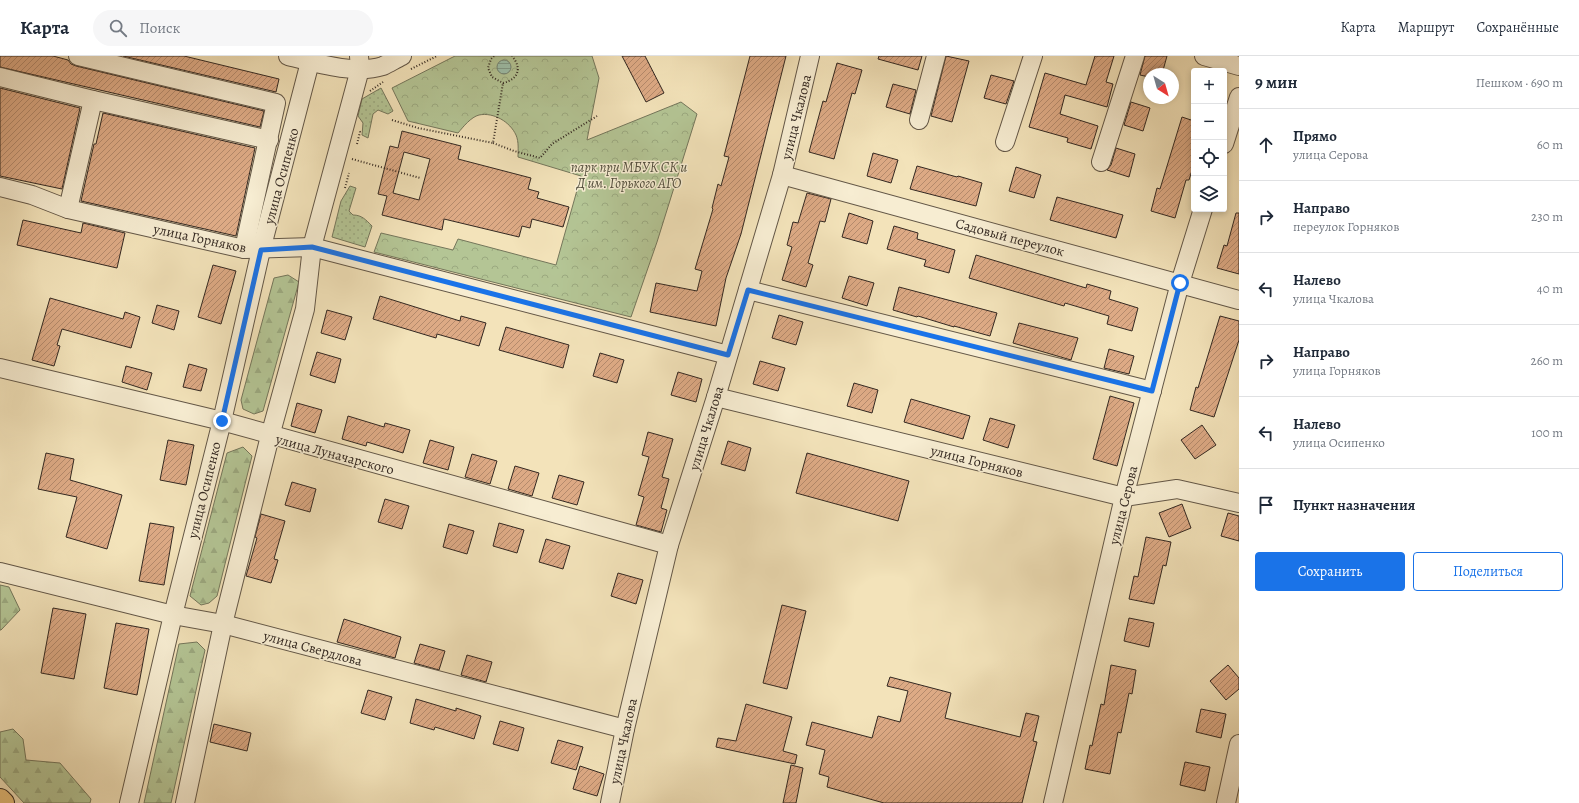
<!DOCTYPE html>
<html lang="ru">
<meta charset="utf-8">
<style>
:root{--surface:#fff;--page:#f6f6f7;--text:#1f2937;--muted:#747a83;--line:#e0e1e3;--accent:#1a73e8}
body{margin:0;font-family:Alegreya,serif;background:var(--page);color:var(--text)}
.controls{position:absolute;right:12px;top:12px;display:grid;overflow:hidden;border-radius:4px;box-shadow:0 2px 6px #0003}
.controls button{width:36px;height:36px;display:grid;place-items:center;padding:0;border:0;border-bottom:1px solid var(--line);background:var(--surface);color:var(--text);font:20px sans-serif}
.compass{position:absolute;left:1143px;top:12px;width:36px;height:36px;border-radius:50%;background:var(--surface);box-shadow:0 2px 6px #0003;rotate:143deg}
.stop{position:absolute;width:12px;height:12px;margin:-9px;border:3px solid #1a73e8;border-radius:50%;background:#fff}
.stop.end{background:#1a73e8;border-color:#fff;box-shadow:0 1px 4px #0008}
.list{margin:0;padding:0;list-style:none}
h2{display:flex;justify-content:space-between;align-items:center;height:52px;margin:0;padding:0 16px;font-size:17px}
h2 small{font-size:13px;font-weight:400;color:var(--muted)}
.list li{display:grid;grid-template-columns:26px 1fr auto;gap:12px;align-items:center;box-sizing:border-box;height:72px;padding:0 16px;border-top:1px solid var(--line)}
.list b{display:block;font-size:15px;white-space:nowrap}
.list p{margin:0;font-size:13px;white-space:nowrap;color:var(--muted)}
.list em{font-size:13px;font-style:normal;color:var(--muted)}
.actions{display:flex;gap:8px;padding:12px 16px}
.actions a{flex:1;padding:9px 0;border:1px solid var(--accent);border-radius:4px;text-align:center;font-size:14px;color:var(--accent)}
.actions .main{background:var(--accent);color:#fff}
.icon{flex:none;width:22px;height:22px;fill:none;stroke:currentColor;stroke-width:2;stroke-linecap:round;stroke-linejoin:round}
.map{position:relative;flex:none;width:1239px;height:747px;overflow:hidden}
header{display:flex;align-items:center;gap:24px;box-sizing:border-box;height:56px;padding:0 20px;background:var(--surface);border-bottom:1px solid var(--line)}
header strong{font-size:19px}
nav{display:flex;gap:22px;margin-inline-start:auto;font-size:14px}
.search{width:280px;height:36px;background:var(--page);display:flex;align-items:center;gap:10px;box-sizing:border-box;padding:0 14px;border-radius:22px;color:var(--muted);font-size:15px}
main{display:flex}
aside{flex:1;background:var(--surface)}
.map>svg:first-child{display:block}
</style>
<header>
<strong>Карта</strong>
<div class="search"><svg class="icon" aria-label="search" viewBox="0 0 24 24"><circle cx="10" cy="10" r="6"/><path d="M15 15l6 6"/></svg>Поиск</div>
<nav><a>Карта</a><a>Маршрут</a><a>Сохранённые</a></nav>
</header>
<main>
<div class="map">
<svg width="1239" height="747" viewBox="0 0 1239 747">
<defs>
<pattern id="grass-dots" width="8" height="8" patternUnits="userSpaceOnUse"><rect width="8" height="8" fill="#b4c595"/><path d="M2 2h.1M6 6h.1" fill="none" stroke="#9ba980" stroke-width="1.8" stroke-linecap="round"/></pattern>
<pattern id="forest-firs" width="22" height="20" patternUnits="userSpaceOnUse"><rect width="22" height="20" fill="#b4c595"/><path d="M5 1l3.5 6h-7zM16 11l3.5 6h-7z" fill="#9ba980"/></pattern>
<pattern id="park-crowns" width="20" height="18" patternUnits="userSpaceOnUse"><rect width="20" height="18" fill="#b4c595"/><path d="M2 6a3 3 0 1 1 6 0M12 15a3 3 0 1 1 6 0" fill="none" stroke="#9ba980"/></pattern>
<pattern id="water-rules" width="6" height="5" patternUnits="userSpaceOnUse"><rect width="6" height="5" fill="#9dbfaa"/><path d="M0 2.5h6" fill="none" stroke="#819b8a"/></pattern>
<pattern id="building-hatch" width="6" height="6" patternUnits="userSpaceOnUse"><rect width="6" height="6" fill="#ddaa85"/><path d="M-1 1l2-2M0 6l6-6M5 7l2-2" fill="none" stroke="#b48a6c"/></pattern>
</defs>
<rect width="100%" height="100%" fill="#f3e3ba"/>
<filter id="stains"><feTurbulence type="fractalNoise" baseFrequency=".005" numOctaves="4"/><feColorMatrix values="0 0 0 0 .2 0 0 0 0 .09 0 0 0 0 .02 0 0 0 .5 -.17"/></filter>
<radialGradient id="worn" r=".72"><stop offset=".6" stop-color="#630" stop-opacity="0"/><stop offset="1" stop-color="#630" stop-opacity=".3"/></radialGradient>
<g fill="url(#grass-dots)" stroke="#74765b">
<polygon points="381,32 393,55 388,58 378,54 373,58 368,82 362,79 363,67 358,60 362,43"/>
<path d="M350 130 356 132 349 155 353 159C362 159 366 164 372 170L365 191 332 181 341 145Z"/>
</g>
<g fill="url(#forest-firs)" stroke="#74765b">
<polygon points="288,219 299,226 263,355 254,358 243,353 241,344 274,222"/>
<polygon points="243,391 252,400 217,540 209,547 201,549 190,540 227,397"/>
<polygon points="0,529 9,531 20,554 1,574 0,574"/>
<polygon points="197,586 205,594 171,747 144,747 179,588"/>
<polygon points="13,673 23,683 26,704 60,707 91,743 90,747 24,747 0,721 0,676"/>
</g>
<path fill="url(#park-crowns)" stroke="#74765b" d="M455 0H592L599 22 587 84 681 46 697 58 657 186 631 261 374 196 381 177 453 194 458 183 556 209 581 120 518 101C518 94 519 86 516 79 510 66 494 56 479 59 471 61 463 71 458 77L408 65 392 32Z"/>
<circle fill="url(#water-rules)" stroke="#738373" cx="504" cy="11" r="7"/>
<g fill="url(#building-hatch)" stroke="#332821" fill-rule="evenodd">
<polygon points="0,0 53,0 68,4 71,8 76,10 264,55 260,71 0,11"/>
<polygon points="123,0 184,0 279,23 276,36"/>
<polygon points="622,0 645,0 664,37 646,46"/>
<polygon points="750,0 786,0 741,178 726,222 716,270 650,256 656,227 697,235 702,215 695,213 713,153 712,152 718,128 721,130 729,101 724,100"/>
<polygon points="879,0 922,0 918,14 878,3"/>
<polygon points="946,0 969,5 952,66 931,60"/>
<polygon points="1095,0 1114,0 1106,26 1113,28 1107,51 1065,39 1060,58 1098,70 1091,93 1067,86 1068,82 1029,71 1045,17 1086,29"/>
<polygon points="1145,0 1167,0 1162,18 1149,18 1149,21 1140,19"/>
<polygon points="837,7 862,14 855,38 852,37 834,103 809,96 823,45 826,46"/>
<polygon points="991,19 1014,25 1006,48 984,42"/>
<polygon points="893,28 916,34 910,58 886,51"/>
<polygon points="0,32 80,52 62,133 0,120"/>
<polygon points="1131,46 1150,52 1143,75 1124,69"/>
<polygon points="103,57 255,92 236,180 81,145 94,88 96,88"/>
<polygon points="1182,61 1194,65 1194,108 1189,124 1186,124 1175,162 1151,155 1157,132 1160,133"/>
<path d="M402 75 461 90 458 103 531 122 528 133 539 136 537 142 569 151 563 171 532 163 530 172 522 170 519 181 444 163 442 174 382 159 387 140 378 138 390 90 398 92ZM404 96 430 103 419 144 393 137Z"/>
<polygon points="1116,92 1135,98 1129,121 1107,114 1111,109"/>
<polygon points="873,97 898,104 891,127 867,120"/>
<polygon points="917,110 957,121 958,120 982,127 976,150 910,133"/>
<polygon points="1016,111 1041,119 1034,142 1009,135"/>
<polygon points="807,137 831,143 825,166 820,165 808,207 813,209 806,231 782,224 792,191 787,189 793,166 798,167"/>
<polygon points="1057,141 1123,159 1116,182 1050,164"/>
<polygon points="849,157 873,165 867,188 842,181"/>
<polygon points="1236,157 1239,157 1239,218 1217,212 1224,189 1227,190"/>
<polygon points="23,164 81,177 83,167 125,177 117,212 17,189"/>
<polygon points="894,170 918,177 917,183 955,194 949,217 924,210 926,204 887,193"/>
<polygon points="976,199 1086,232 1087,228 1111,235 1109,243 1138,252 1132,275 1107,268 1109,260 1065,247 1064,250 969,222"/>
<polygon points="213,209 236,215 221,268 198,261"/>
<polygon points="849,220 874,227 867,250 842,242"/>
<polygon points="899,231 997,257 990,280 954,270 954,271 918,260 917,261 893,254"/>
<polygon points="380,240 460,265 461,260 486,267 479,290 437,278 436,282 373,263"/>
<polygon points="50,242 123,263 125,256 140,261 131,292 62,273 57,289 60,290 54,310 32,304"/>
<polygon points="157,249 179,255 174,274 152,267"/>
<polygon points="327,254 352,261 345,284 321,277"/>
<polygon points="779,259 803,266 796,289 772,282"/>
<polygon points="1220,260 1239,265 1239,284 1214,361 1190,354 1196,331 1198,332"/>
<polygon points="1019,267 1078,282 1071,304 1013,287"/>
<polygon points="506,271 569,289 563,312 499,294"/>
<polygon points="1109,293 1134,300 1129,318 1104,312"/>
<polygon points="317,296 341,303 335,327 310,319"/>
<polygon points="600,297 624,304 617,327 593,320"/>
<polygon points="760,305 785,312 778,335 753,328"/>
<polygon points="189,308 207,313 201,335 183,331"/>
<polygon points="126,310 152,317 147,334 122,326"/>
<polygon points="678,316 702,323 696,346 671,339"/>
<polygon points="854,327 878,334 872,357 847,350"/>
<polygon points="1110,340 1134,347 1117,410 1093,403"/>
<polygon points="911,343 970,360 963,383 904,366"/>
<polygon points="297,347 322,354 315,377 291,370"/>
<polygon points="348,360 384,371 385,367 410,374 403,397 367,386 366,390 342,383"/>
<polygon points="990,362 1015,369 1008,392 983,384"/>
<polygon points="1202,369 1216,389 1195,403 1181,384"/>
<polygon points="648,376 673,383 662,421 669,423 661,452 667,454 661,476 636,469 644,441 638,439 649,401 642,399"/>
<polygon points="168,384 194,389 186,429 160,424"/>
<polygon points="430,384 454,391 448,414 423,407"/>
<polygon points="728,385 751,392 745,415 721,408"/>
<polygon points="46,397 74,403 70,424 122,439 107,493 66,481 77,441 38,433"/>
<polygon points="807,397 909,425 898,465 796,437"/>
<polygon points="472,398 497,405 490,428 465,421"/>
<polygon points="515,410 539,417 532,440 508,433"/>
<polygon points="559,419 584,426 577,449 552,442"/>
<polygon points="292,426 316,433 310,456 285,449"/>
<polygon points="385,443 409,450 402,473 378,466"/>
<polygon points="1182,448 1191,472 1169,481 1159,457"/>
<polygon points="1228,457 1239,460 1239,485 1221,480"/>
<polygon points="261,458 285,465 274,503 278,504 271,527 246,520 257,482 255,481"/>
<polygon points="150,467 174,471 164,529 139,525"/>
<polygon points="499,467 524,474 517,497 493,490"/>
<polygon points="449,468 474,475 467,498 443,491"/>
<polygon points="1146,481 1171,486 1166,510 1163,509 1154,548 1129,543 1134,520 1138,521"/>
<polygon points="546,483 570,490 563,513 539,506"/>
<polygon points="618,517 643,524 636,548 611,540"/>
<polygon points="782,549 806,555 787,633 763,627"/>
<polygon points="53,552 86,558 74,623 41,617"/>
<polygon points="1129,562 1154,567 1149,591 1124,585"/>
<polygon points="344,563 401,581 395,602 337,586"/>
<polygon points="116,567 149,573 137,639 104,632"/>
<polygon points="420,588 445,595 439,614 414,607"/>
<polygon points="467,599 492,606 486,626 461,619"/>
<polygon points="1111,609 1136,614 1132,638 1129,637 1121,677 1118,676 1110,718 1085,713 1090,689 1092,690 1101,648 1104,649"/>
<polygon points="1228,609 1239,622 1239,633 1226,644 1210,625"/>
<polygon points="890,621 951,637 945,662 1020,681 1026,657 1039,660 1033,685 1037,686 1022,747 884,747 827,731 829,721 819,718 825,694 806,689 812,666 872,682 878,660 900,666 908,635 887,630"/>
<polygon points="368,634 392,641 385,664 361,657"/>
<polygon points="416,643 456,655 456,652 481,660 474,683 435,671 434,674 410,667"/>
<polygon points="746,648 792,661 783,695 797,699 795,708 716,691 718,682 736,685"/>
<polygon points="1201,653 1226,658 1221,682 1196,676"/>
<polygon points="500,665 524,672 518,695 493,688"/>
<polygon points="214,668 251,677 247,695 210,686"/>
<polygon points="558,684 583,691 576,714 551,707"/>
<polygon points="1185,706 1210,711 1205,735 1180,729"/>
<polygon points="791,709 803,712 796,747 783,747"/>
<polygon points="580,710 604,718 597,740 573,733"/>
</g>
<g fill="none" stroke-linecap="round" stroke-linejoin="round">
<g stroke="#635747" stroke-width="20">
<g id="minor">
<polyline points="78,0 276,47 244,193"/>
<path d="M288 0C316 7 355 19 383 10 389 7 396 3 402 0"/>
<polyline points="1204,0 1239,10"/>
<polyline points="0,21 93,44 269,84"/>
<polyline points="919,64 936,0"/>
<polyline points="1005,86 1033,0"/>
<polyline points="1224,88 1239,41"/>
<polyline points="1101,106 1135,0"/>
<polyline points="782,119 1239,244"/>
<polyline points="0,131 32,139 68,153 244,193 312,191 728,299"/>
<polyline points="68,153 93,44"/>
<polyline points="748,234 1152,335"/>
<polyline points="0,312 222,365 669,489"/>
<polyline points="716,341 1124,441 1177,433 1239,447"/>
<polyline points="0,516 173,559 223,568 625,673"/>
<polyline points="129,747 173,559 222,365 261,194 310,6 308,0"/>
<polyline points="185,747 223,568 270,380 305,253 312,191 360,13 359,0"/>
<polyline points="610,747 625,673 669,489 716,341 782,119 810,0"/>
<polyline points="1053,747 1124,441 1180,227 1203,153"/>
<polyline points="1226,747 1239,688"/>
</g>
</g>
<g stroke="#332821" stroke-width="24">
<polyline id="major" points="0,744 3,747"/>
</g>
<g stroke="#332821" stroke-width="2" stroke-dasharray="1 2" stroke-linecap="butt">
<path d="M494 0 491 3 488 12 492 21 503 27C519 23 522 12 512 0"/>
<polyline points="411,13 437,0"/>
<polyline points="370,35 383,26"/>
<polyline points="392,64 418,72 493,87 503,27"/>
<polyline points="493,87 514,95 540,102 552,88 597,60"/>
<polyline points="357,88 360,76 359,75"/>
<polyline points="352,103 420,122"/>
<polyline points="345,132 349,117"/>
</g>
<use href="#minor" stroke="#f7edd2" stroke-width="18"/>
<use href="#major" stroke="#eac27d" stroke-width="22"/>
</g>
<g fill="none" stroke-linecap="round" stroke-linejoin="round">
<polyline stroke="#1a73e8" stroke-width="5" points="222,365 261,194 312,191 728,299 748,234 1152,335 1180,227"/>
</g>
<g text-anchor="middle" stroke-width="3" stroke-linejoin="round" paint-order="stroke">
<g font-size="14" fill="#332821" stroke="#f7edd2">
<text transform="translate(796 61) rotate(-76)" y="5">улица Чкалова</text>
<text transform="translate(281 120) rotate(-75)" y="5">улица Осипенко</text>
<text transform="translate(1010 181) rotate(15)" y="5">Садовый переулок</text>
<text transform="translate(200 182) rotate(12)" y="5">улица Горняков</text>
<text transform="translate(706 372) rotate(-73)" y="5">улица Чкалова</text>
<text transform="translate(335 398) rotate(15)" y="5">улица Луначарского</text>
<text transform="translate(977 405) rotate(14)" y="5">улица Горняков</text>
<text transform="translate(204 434) rotate(-76)" y="5">улица Осипенко</text>
<text transform="translate(1123 449) rotate(-76)" y="5">улица Серова</text>
<text transform="translate(313 592) rotate(15)" y="5">улица Свердлова</text>
<text transform="translate(623 685) rotate(-78)" y="5">улица Чкалова</text>
</g>
<g font-size="14" font-style="italic" fill="#534f3e" stroke="#f7edd2">
<text x="629" y="116">парк при МБУК СК и<tspan x="629" dy="16">Д им. Горького АГО</tspan></text>
</g>
</g>
<rect width="100%" height="100%" filter="url(#stains)"/>
<rect width="100%" height="100%" fill="url(#worn)"/>
</svg>
<div class="controls">
<button>+</button>
<button>−</button>
<button><svg class="icon" aria-label="locate" viewBox="0 0 24 24"><circle cx="12" cy="12" r="6"/><path d="M12 2v4M12 18v4M2 12h4M18 12h4"/></svg></button>
<button><svg class="icon" aria-label="layers" viewBox="0 0 24 24"><path d="M12 4l9 5-9 5-9-5zM3 14l9 5 9-5"/></svg></button>
</div>
<svg class="compass" viewBox="-18 -18 36 36"><path d="M0-13l5 13h-10z" fill="#e53935"/><path d="M0 13l5-13h-10z" fill="#747a83"/></svg>
<div class="stop" style="left:1180px;top:227px"></div>
<div class="stop end" style="left:222px;top:365px"></div>
</div>
<aside>
<h2>9 мин<small>Пешком · 690 m</small></h2>
<ul class="list">
<li><svg class="icon" aria-label="ahead" viewBox="0 0 24 24"><path d="M12 20V5M6 11l6-6 6 6"/></svg><div><b>Прямо</b><p>улица Серова</p></div><em>60 m</em></li>
<li><svg class="icon" aria-label="right" viewBox="0 0 24 24"><path d="M7 20v-9h11M14 6l5 5-5 5"/></svg><div><b>Направо</b><p>переулок Горняков</p></div><em>230 m</em></li>
<li><svg class="icon" aria-label="left" viewBox="0 0 24 24"><path d="M17 20v-9H6M10 6l-5 5 5 5"/></svg><div><b>Налево</b><p>улица Чкалова</p></div><em>40 m</em></li>
<li><svg class="icon" aria-label="right" viewBox="0 0 24 24"><path d="M7 20v-9h11M14 6l5 5-5 5"/></svg><div><b>Направо</b><p>улица Горняков</p></div><em>260 m</em></li>
<li><svg class="icon" aria-label="left" viewBox="0 0 24 24"><path d="M17 20v-9H6M10 6l-5 5 5 5"/></svg><div><b>Налево</b><p>улица Осипенко</p></div><em>100 m</em></li>
<li><svg class="icon" aria-label="arrive" viewBox="0 0 24 24"><path d="M6 21V4h12l-3 4 3 4H6"/></svg><div><b>Пункт назначения</b></div></li>
</ul>
<div class="actions"><a class="main">Сохранить</a><a>Поделиться</a></div>
</aside>
</main>
